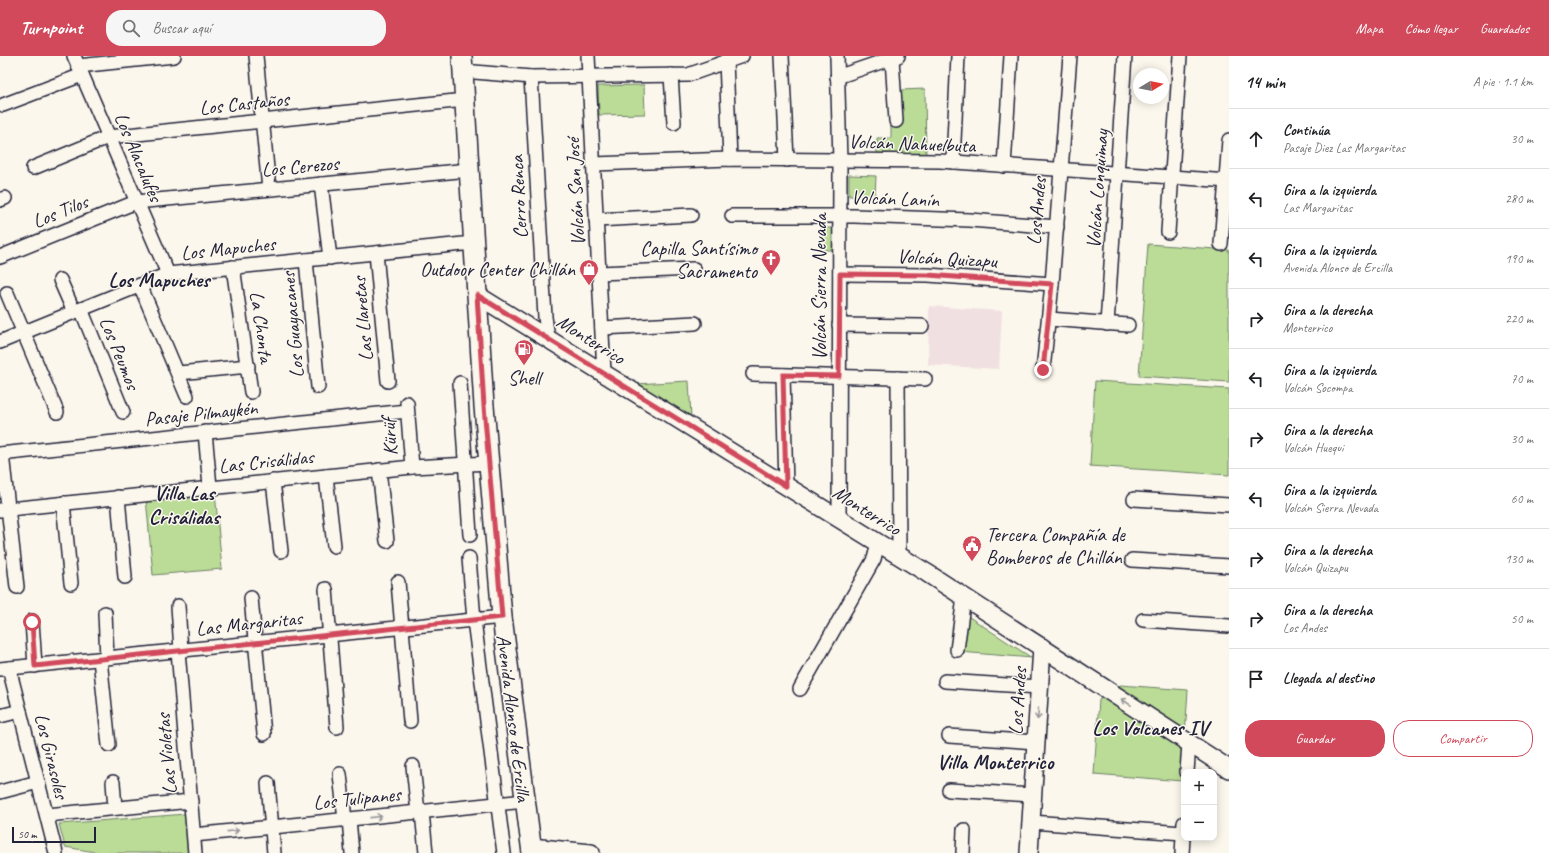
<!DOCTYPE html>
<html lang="es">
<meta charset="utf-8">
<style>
:root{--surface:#fff;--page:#f6f6f6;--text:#202124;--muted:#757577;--line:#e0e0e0;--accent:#d1495b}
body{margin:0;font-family:Caveat,sans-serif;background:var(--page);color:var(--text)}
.controls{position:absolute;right:12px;bottom:12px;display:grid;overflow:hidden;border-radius:8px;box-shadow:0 2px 10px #0003}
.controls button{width:36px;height:36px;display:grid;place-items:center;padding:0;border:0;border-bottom:1px solid var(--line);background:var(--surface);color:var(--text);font:20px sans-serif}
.compass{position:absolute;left:1133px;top:12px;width:36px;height:36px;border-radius:50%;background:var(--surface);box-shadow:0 2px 10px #0003;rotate:80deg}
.scale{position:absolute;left:12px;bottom:10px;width:84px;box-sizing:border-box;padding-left:4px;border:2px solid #22223b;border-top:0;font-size:11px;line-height:14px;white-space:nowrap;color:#22223b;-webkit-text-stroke:3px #fbf7ec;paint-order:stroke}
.stop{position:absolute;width:12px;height:12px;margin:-9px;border:3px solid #d1495b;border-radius:50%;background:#fff}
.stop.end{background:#d1495b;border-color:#fff;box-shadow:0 1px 4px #0008}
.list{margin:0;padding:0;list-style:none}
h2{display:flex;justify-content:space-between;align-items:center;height:52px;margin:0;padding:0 16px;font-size:17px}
h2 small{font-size:13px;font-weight:400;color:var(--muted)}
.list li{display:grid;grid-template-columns:26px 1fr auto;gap:12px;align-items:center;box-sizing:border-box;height:60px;padding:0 16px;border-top:1px solid var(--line)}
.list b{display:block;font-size:15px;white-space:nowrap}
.list p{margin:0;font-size:13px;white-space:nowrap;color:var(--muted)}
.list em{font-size:13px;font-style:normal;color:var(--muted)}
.actions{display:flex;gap:8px;padding:12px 16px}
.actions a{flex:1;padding:9px 0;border:1px solid var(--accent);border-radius:16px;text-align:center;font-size:14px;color:var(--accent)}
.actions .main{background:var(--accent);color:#fff}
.icon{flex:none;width:22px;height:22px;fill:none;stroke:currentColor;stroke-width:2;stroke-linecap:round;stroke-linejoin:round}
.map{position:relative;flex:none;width:1229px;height:797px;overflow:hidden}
header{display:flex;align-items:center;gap:24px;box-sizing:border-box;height:56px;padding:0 20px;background:var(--accent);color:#fff}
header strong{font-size:19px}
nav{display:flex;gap:22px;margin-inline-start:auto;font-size:14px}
.search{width:280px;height:36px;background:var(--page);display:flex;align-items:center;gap:10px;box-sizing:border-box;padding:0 14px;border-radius:16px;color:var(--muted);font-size:15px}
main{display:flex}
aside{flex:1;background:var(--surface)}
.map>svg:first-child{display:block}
</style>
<header>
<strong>Turnpoint</strong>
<div class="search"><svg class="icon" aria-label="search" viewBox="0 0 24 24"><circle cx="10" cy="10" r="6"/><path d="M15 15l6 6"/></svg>Buscar aquí</div>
<nav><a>Mapa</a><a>Cómo llegar</a><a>Guardados</a></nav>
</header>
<main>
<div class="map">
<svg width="1229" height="797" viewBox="0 0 1229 797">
<rect width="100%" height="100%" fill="#fbf7ec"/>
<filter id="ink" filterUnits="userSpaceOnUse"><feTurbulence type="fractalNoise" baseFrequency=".025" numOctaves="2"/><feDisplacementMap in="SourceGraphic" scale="8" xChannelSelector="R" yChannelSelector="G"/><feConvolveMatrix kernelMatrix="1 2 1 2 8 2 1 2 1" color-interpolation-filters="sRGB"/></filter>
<g filter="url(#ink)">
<polygon fill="#f1e0e2" points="929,250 1002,255 999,313 928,309"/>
<g fill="#badc96" stroke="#6e7f68">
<polygon points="644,29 645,58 599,59 598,30"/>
<polygon points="925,33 926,102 877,102 877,82 891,82 891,69 900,69 900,34"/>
<polygon points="849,119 876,120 875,140 849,140"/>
<rect x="821" y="172" width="13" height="22"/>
<polygon points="1148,188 1229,194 1229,326 1139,320"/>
<polygon points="689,325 691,362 635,328"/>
<polygon points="1095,325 1229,333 1229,419 1090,410"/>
<polygon points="215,436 222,513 153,519 146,442"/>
<polygon points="963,557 1032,602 960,596"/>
<polygon points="1120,629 1188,634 1182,725 1094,718 1099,644"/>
<polygon points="186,758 189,797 101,797 65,791 59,768"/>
</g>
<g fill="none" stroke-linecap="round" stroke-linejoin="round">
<g stroke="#22223b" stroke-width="16">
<g id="minor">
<polyline points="74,0 168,218"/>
<polyline points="256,0 269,133"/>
<polyline points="588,0 604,317"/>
<polyline points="782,0 787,104"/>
<polyline points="837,0 840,105 839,462"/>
<polyline points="892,2 896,65"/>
<polyline points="726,5 730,103"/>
<polyline points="78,10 174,0"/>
<polyline points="463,15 531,21 688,19 742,0"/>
<polyline points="671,19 674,67"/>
<polyline points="531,21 545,261 548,282"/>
<polyline points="837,21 898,0"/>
<polyline points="3,49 82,19"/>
<polyline points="953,106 958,0"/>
<polyline points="594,108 730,103 940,105 1229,125"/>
<polyline points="1004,110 1011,0"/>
<polyline points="33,112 108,81 465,44"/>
<polyline points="321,128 330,202"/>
<polyline points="0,144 5,142"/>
<polyline points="732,160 854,160 970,164 1057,171"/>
<polyline points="596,164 691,159"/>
<polyline points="1168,176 1180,0"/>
<polyline points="1221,188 1229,84"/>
<polyline points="376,197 388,325"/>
<polyline points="0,201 136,146 469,114"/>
<polyline points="306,204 318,331"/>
<polyline points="233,211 251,336"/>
<polyline points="599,217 694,213"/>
<polyline points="840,218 928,219 1052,228"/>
<polyline points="60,224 74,256"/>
<polyline points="140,229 187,340"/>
<polyline points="7,237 57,356"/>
<polyline points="81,253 123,356"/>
<polyline points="1049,263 1128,269"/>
<polyline points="1107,268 1125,0"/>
<polyline points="839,269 922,270"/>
<polyline points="602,272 695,267"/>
<polyline points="0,286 168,218 473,187"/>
<polyline points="1043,314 1052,228 1070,0"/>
<polyline points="179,317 248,310"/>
<polyline points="753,318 925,323"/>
<polyline points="783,319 786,430"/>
<polyline points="898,322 899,500"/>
<polyline points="460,327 470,479"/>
<polyline points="407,347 412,411"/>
<polyline points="205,376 210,431"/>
<polyline points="0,398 407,355"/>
<polyline points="2,398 17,531"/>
<polyline points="379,414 387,485"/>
<polyline points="326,420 334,490"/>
<polyline points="273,425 281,495"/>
<polyline points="118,441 125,521"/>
<polyline points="1134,443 1229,449"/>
<polyline points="63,447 71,527"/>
<polyline points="0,454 412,411 489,407"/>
<polyline points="469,502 474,564 504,797"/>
<polyline points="1132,504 1229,510"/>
<polyline points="398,526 410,665"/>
<polyline points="326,533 337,671"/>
<polyline points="251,542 264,678"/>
<polyline points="178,550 181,594"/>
<polyline points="105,557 107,602"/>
<polyline points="1143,564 1229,570"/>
<polyline points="32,565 35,610"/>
<polyline points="957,594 964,541"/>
<polyline points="178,595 195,797"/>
<polyline points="100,603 109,689"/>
<polyline points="9,612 56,797"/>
<polyline points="0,613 502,561"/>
<polyline points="945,625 1040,631"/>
<polyline points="800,633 874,503 878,487"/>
<polyline points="0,660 20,655"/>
<polyline points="949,680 1036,686"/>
<polyline points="413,710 418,756"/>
<polyline points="1187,716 1189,687"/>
<polyline points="340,718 345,764"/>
<polyline points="113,726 115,752"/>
<polyline points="268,727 274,797"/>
<polyline points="949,734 1033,739"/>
<polyline points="0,736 38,726"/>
<polyline points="422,756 426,797"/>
<polyline points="47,759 191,745"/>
<polyline points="349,763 352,797"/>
<polyline points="1031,766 1183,777"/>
<polyline points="194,779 525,745"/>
<polyline points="963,797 964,774"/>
<polyline points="1182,797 1184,767"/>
</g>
</g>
<g stroke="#22223b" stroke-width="20">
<g id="tertiary">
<polyline points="477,239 927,517 1229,713"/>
<polyline points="531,791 591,797"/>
<polyline points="1029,797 1042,591"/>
</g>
</g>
<g stroke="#22223b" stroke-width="22">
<polyline id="secondary" points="462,0 484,350 502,561 532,797"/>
</g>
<use href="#minor" stroke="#fbf7ec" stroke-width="13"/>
<use href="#tertiary" stroke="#fbf7ec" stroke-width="17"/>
<use href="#secondary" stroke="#fbf7ec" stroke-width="19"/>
</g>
<defs><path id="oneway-shaft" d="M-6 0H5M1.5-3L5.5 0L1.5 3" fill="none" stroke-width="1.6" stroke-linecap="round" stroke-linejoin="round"/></defs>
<g stroke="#99979c">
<use href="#oneway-shaft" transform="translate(1126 646) rotate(-147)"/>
<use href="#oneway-shaft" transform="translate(1038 658) rotate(94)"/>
<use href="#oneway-shaft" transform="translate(376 761) rotate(-6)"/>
<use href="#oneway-shaft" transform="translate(233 775) rotate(-6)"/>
</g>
</g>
<g fill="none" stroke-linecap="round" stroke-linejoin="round" filter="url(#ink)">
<polyline stroke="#d1495b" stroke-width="5" points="32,566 35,610 502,561 484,350 477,239 786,430 783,319 839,320 840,218 928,219 1052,228 1043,314"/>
</g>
<defs>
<g id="church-pin" transform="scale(1)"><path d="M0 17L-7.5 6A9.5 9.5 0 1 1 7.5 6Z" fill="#d1495b" stroke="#fbf7ec"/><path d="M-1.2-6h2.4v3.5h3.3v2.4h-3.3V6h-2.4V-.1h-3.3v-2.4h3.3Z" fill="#fff"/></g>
<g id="shop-pin" transform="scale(1)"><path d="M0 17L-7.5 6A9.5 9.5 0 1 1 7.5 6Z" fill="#d1495b" stroke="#fbf7ec"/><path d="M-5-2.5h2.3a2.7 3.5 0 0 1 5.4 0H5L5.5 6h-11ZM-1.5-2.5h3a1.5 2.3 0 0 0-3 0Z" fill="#fff"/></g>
<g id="fuel-pin" transform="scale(1)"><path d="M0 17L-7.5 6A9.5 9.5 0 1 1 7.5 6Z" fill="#d1495b" stroke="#fbf7ec"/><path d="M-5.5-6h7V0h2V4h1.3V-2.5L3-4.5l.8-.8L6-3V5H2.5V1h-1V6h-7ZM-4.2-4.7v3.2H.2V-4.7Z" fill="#fff"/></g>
<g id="civic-pin" transform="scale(1)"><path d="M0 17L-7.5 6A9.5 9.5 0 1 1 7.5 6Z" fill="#d1495b" stroke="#fbf7ec"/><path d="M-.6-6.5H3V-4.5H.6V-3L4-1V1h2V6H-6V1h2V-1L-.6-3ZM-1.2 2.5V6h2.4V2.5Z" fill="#fff"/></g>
</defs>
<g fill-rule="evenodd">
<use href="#church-pin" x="771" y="203"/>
<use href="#shop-pin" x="589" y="213"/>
<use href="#fuel-pin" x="524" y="293"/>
<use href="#civic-pin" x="972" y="489"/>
</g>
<g text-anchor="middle" stroke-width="3" stroke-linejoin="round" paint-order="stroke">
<g font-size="20" fill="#22223b" stroke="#fbf7ec">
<text transform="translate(244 47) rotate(-6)" y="7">Los Castaños</text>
<text transform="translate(912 87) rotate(2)" y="7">Volcán Nahuelbuta</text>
<text transform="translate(139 101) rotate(67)" y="7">Los Alacalufes</text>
<text transform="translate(300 110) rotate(-5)" y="7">Los Cerezos</text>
<text transform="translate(1097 133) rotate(-86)" y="7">Volcán Lonquimay</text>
<text transform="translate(575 136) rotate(-93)" y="7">Volcán San José</text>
<text transform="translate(518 141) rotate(-93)" y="7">Cerro Renca</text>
<text transform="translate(895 142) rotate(2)" y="7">Volcán Lanín</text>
<text transform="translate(60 155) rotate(-22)" y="7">Los Tilos</text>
<text transform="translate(1036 155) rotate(-85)" y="7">Los Andes</text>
<text transform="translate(228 192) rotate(-6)" y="7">Los Mapuches</text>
<text transform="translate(947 202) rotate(3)" y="7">Volcán Quizapu</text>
<text transform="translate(819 231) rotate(-90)" y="7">Volcán Sierra Nevada</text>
<text transform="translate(362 263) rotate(-95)" y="7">Las Llaretas</text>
<text transform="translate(292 269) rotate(-95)" y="7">Los Guayacanes</text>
<text transform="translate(262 271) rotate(82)" y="7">La Chonta</text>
<text transform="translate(591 283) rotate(32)" y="7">Monterrico</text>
<text transform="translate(120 297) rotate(68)" y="7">Los Peumos</text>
<text transform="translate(201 357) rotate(-6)" y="7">Pasaje Pilmaykén</text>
<text transform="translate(389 381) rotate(-94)" y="7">Kürüf</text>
<text transform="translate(266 405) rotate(-6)" y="7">Las Crisálidas</text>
<text transform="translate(867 454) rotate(32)" y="7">Monterrico</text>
<text transform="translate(249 567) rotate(-6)" y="7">Las Margaritas</text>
<text transform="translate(1017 645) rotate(-86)" y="7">Los Andes</text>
<text transform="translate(514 662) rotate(83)" y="7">Avenida Alonso de Ercilla</text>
<text transform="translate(166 698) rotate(-95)" y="7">Las Violetas</text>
<text transform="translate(52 700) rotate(76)" y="7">Los Girasoles</text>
<text transform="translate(357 742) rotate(-6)" y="7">Los Tulipanes</text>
</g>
<g font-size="20" fill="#22223b" stroke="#fbf7ec" text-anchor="end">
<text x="757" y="199">Capilla Santísimo<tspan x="757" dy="23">Sacramento</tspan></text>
<text x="575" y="220">Outdoor Center Chillán</text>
<text x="524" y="329" text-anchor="middle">Shell</text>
<text x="986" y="485" text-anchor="start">Tercera Compañía de<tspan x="986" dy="23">Bomberos de Chillán</tspan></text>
</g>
<g font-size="21" font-weight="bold" fill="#22223b" stroke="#fbf7ec">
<text x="159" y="231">Los Mapuches</text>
<text x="184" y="444">Villa Las<tspan x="184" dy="24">Crisálidas</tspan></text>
<text x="1150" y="679">Los Volcanes IV</text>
<text x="995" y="713">Villa Monterrico</text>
</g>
</g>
</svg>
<div class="controls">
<button>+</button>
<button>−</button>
</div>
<svg class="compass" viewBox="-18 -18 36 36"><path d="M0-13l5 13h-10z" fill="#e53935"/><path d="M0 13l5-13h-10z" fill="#757577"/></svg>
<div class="scale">50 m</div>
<div class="stop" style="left:32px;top:566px"></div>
<div class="stop end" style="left:1043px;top:314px"></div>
</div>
<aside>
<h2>14 min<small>A pie · 1.1 km</small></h2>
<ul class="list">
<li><svg class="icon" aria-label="ahead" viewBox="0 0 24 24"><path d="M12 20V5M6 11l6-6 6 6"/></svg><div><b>Continúa</b><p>Pasaje Diez Las Margaritas</p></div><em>30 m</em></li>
<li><svg class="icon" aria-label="left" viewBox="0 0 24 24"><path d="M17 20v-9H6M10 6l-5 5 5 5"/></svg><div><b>Gira a la izquierda</b><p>Las Margaritas</p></div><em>280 m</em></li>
<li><svg class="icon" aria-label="left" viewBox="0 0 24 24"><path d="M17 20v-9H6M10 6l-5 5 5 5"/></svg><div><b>Gira a la izquierda</b><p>Avenida Alonso de Ercilla</p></div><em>190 m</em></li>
<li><svg class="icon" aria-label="right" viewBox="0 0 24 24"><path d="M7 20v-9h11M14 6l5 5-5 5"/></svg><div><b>Gira a la derecha</b><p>Monterrico</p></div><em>220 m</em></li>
<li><svg class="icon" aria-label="left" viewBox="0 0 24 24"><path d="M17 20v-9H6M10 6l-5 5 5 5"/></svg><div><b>Gira a la izquierda</b><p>Volcán Socompa</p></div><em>70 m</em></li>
<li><svg class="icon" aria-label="right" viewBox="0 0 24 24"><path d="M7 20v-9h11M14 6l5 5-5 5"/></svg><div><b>Gira a la derecha</b><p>Volcán Huequi</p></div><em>30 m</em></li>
<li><svg class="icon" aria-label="left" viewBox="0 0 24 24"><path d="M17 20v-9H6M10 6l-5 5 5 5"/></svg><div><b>Gira a la izquierda</b><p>Volcán Sierra Nevada</p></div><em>60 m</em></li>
<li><svg class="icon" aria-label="right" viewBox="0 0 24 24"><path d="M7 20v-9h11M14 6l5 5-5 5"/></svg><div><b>Gira a la derecha</b><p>Volcán Quizapu</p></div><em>130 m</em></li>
<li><svg class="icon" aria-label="right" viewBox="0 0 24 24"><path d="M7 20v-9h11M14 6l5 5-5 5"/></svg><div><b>Gira a la derecha</b><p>Los Andes</p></div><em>50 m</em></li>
<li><svg class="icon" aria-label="arrive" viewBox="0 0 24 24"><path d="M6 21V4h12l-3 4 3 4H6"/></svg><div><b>Llegada al destino</b></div></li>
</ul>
<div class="actions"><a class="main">Guardar</a><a>Compartir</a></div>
</aside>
</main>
